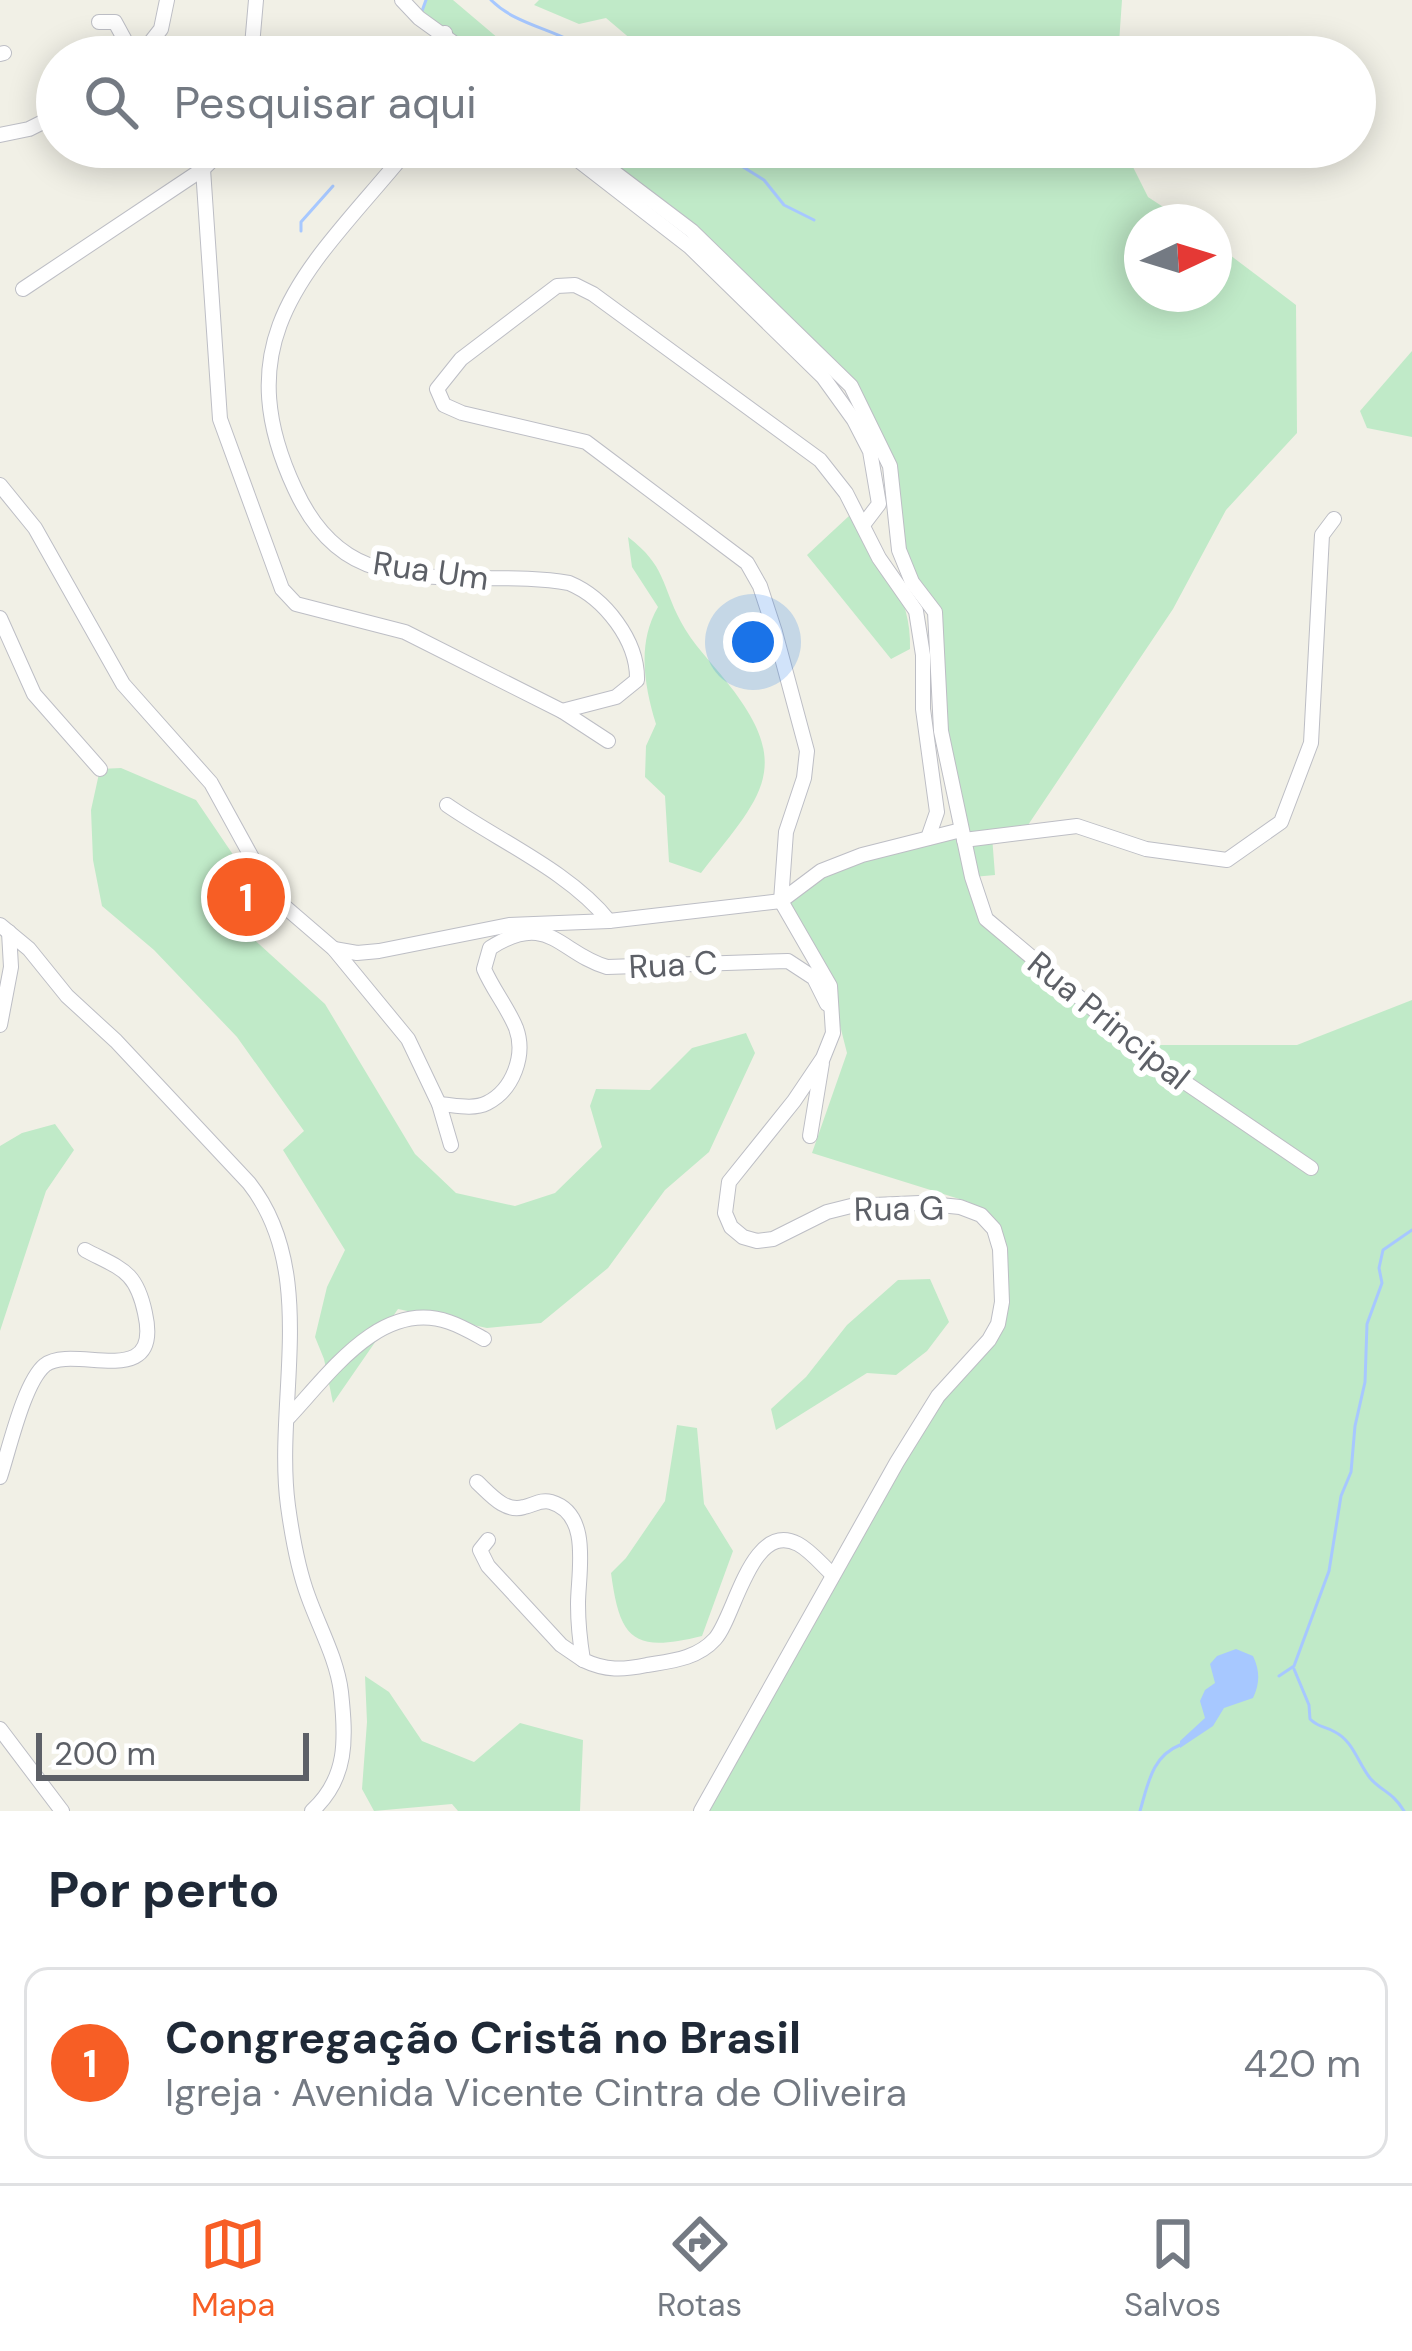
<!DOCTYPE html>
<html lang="pt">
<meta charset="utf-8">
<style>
:root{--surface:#fff;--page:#f2f2f3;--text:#1f2937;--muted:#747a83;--line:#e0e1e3;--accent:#f75e25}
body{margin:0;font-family:"DM Sans",sans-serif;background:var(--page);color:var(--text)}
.compass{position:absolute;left:1124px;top:204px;width:108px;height:108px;border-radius:50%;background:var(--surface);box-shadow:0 6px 30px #0003;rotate:86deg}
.scale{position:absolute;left:36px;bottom:30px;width:273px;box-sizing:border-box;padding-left:12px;border:6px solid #5d6067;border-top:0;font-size:33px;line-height:42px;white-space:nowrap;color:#5d6067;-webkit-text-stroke:9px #fff;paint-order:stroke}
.you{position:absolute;left:753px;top:642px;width:42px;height:42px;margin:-30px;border:9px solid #fff;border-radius:50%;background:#1a73e8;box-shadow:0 0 0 18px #1a73e833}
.badge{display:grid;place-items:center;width:78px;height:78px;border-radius:50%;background:var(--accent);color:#fff;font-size:39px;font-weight:700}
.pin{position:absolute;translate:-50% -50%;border:6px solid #fff;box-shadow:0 3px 12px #0006}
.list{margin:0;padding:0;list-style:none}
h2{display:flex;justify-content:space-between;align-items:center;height:156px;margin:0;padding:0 48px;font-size:51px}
h2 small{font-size:39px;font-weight:400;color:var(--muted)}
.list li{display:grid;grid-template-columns:78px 1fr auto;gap:36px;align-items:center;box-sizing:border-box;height:192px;margin:0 24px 24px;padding:0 24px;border:3px solid var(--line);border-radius:24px}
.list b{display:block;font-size:45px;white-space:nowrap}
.list p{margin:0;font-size:39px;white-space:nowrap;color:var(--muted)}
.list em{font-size:39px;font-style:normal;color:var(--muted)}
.icon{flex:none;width:66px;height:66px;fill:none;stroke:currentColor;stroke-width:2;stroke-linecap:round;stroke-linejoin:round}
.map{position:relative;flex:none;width:1412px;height:1811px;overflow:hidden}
.search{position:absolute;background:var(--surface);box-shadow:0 6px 30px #0003;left:36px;right:36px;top:36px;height:132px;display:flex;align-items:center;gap:30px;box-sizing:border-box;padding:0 42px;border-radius:66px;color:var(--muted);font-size:45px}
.sheet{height:372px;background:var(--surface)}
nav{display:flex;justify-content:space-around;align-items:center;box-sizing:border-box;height:168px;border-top:3px solid var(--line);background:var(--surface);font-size:33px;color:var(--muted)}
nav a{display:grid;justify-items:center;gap:6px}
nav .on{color:var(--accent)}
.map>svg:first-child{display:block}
</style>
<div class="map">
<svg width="1412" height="1811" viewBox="0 0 1412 1811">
<rect width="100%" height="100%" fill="#f1f0e6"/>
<g fill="#c0eac8">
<polygon points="426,0 453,0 499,39 550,57 473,57 419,18"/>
<polygon points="539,0 1122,0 1118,57 652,57 606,18 579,24 534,5"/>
<polygon points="581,147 1123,147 1148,197 1186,222 1142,222 1142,294 1214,294 1214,243 1296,305 1297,433 1226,510 1173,609 1024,831 992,836 995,875 973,877 987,919 1122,1034 1154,1045 1297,1045 1412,1000 1412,1811 703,1811 938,1396 998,1324 1001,1226 969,1202 812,1153 847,1053 830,986 781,901 821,871 961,829 941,731 939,635 899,550 890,466 851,386 692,231"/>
<polygon points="1412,351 1412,437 1367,428 1360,411"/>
<path d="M849 516C880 558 912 594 910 649L891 659 807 555Z"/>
<path d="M628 537C666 566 661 584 681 622 692 643 711 662 726 681 796 768 761 796 701 873L669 862 665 796 645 777 646 746 656 724C644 685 637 643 658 607L632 567Z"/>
<polygon points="121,768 196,800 238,862 216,895 236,923 325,1004 415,1154 456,1193 515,1206 555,1193 602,1147 590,1106 596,1089 650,1090 692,1048 746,1033 755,1053 709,1152 665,1190 608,1268 541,1323 487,1328 398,1309 333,1403 324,1359 315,1337 327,1287 345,1250 283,1150 304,1131 237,1037 154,950 102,906 93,860 91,810 100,769"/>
<polygon points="55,1124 74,1150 46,1191 0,1331 0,1146 22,1133"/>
<polygon points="930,1279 949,1322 927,1351 896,1375 867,1373 776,1430 771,1409 806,1377 847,1325 898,1280"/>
<path d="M677 1425 697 1428 704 1504 733 1551 702 1636C633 1653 620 1640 611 1573L626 1558 665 1501Z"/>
<polygon points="365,1676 389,1692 422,1741 474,1762 520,1723 583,1740 580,1811 458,1811 452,1804 374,1811 362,1789 367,1722"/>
</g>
<path fill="#a7c8ff" d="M1236 1649 1253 1656C1260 1671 1260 1683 1253 1698L1224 1708 1213 1726 1180 1748V1741L1205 1718 1200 1701 1205 1690 1215 1683 1210 1664 1217 1656Z"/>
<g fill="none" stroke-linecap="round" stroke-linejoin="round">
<g stroke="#a7c8ff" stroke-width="3">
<path d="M491 0C520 29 565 29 594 57"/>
<polyline points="422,11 426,0"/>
<polyline points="417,57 419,47"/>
<polyline points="711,147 764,180 784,205 814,220"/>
<polyline points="301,231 301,222 333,186"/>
<path d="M1294 1669 1309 1705 1310 1719C1319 1728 1325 1726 1335 1732 1353 1741 1358 1763 1370 1778 1382 1792 1392 1791 1404 1811"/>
<polyline points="1279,1676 1294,1666 1329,1571 1341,1496 1351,1472 1355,1426 1365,1382 1367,1324 1382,1283 1379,1268 1383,1250 1412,1230"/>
<path d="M1140 1811C1148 1784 1152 1756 1180 1745"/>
</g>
<g stroke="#bdbec5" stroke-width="16">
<g id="minor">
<polyline points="402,0 419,18 473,57"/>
<polyline points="99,22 115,22 134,57"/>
<polyline points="445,33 447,49 455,57"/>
<polyline points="0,54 4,53"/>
<polyline points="139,57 161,29 167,0"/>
<polyline points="251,57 256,0"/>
<polyline points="0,135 29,129 57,115"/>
<path d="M410 147C317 262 221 331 295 489 312 526 338 557 378 568 443 586 507 572 569 583 605 598 638 641 637 680L616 697 562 711"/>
<polyline points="561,147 690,247 823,377 854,420 870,451 879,504 863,525"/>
<polyline points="581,147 692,231 851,386 890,466 899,550 912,582 935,612 941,731 972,877 986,919 1161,1066 1311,1168"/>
<polyline points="203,169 220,419 282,589 296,604 405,632 562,711 608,741"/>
<polyline points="23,289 203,169 226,147"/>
<polyline points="0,485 35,528 123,684 211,783 267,885 284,906 334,949 408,1039 439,1104 451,1145"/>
<polyline points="0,618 34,694 100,769"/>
<path d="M447 805C499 841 570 872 609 921"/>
<polyline points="964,840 1077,826 1146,849 1227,860 1281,822 1311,743 1322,535 1334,519"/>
<path d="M0 925 29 949 67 996 116 1041 249 1183C320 1273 274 1402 288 1506 292 1535 298 1569 308 1596 319 1627 337 1659 341 1692 346 1739 348 1778 312 1811"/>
<polyline points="334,949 357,953 379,951 509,925 609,921 781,901 821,871 862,855 961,830"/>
<polyline points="0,1025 11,967 9,932"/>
<path d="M439 1104C454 1105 473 1110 487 1103 513 1090 526 1055 516 1028 508 1008 493 990 484 969L490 948C549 910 559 953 607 967L788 961 814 978 827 1004"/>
<polyline points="810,1136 822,1063"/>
<path d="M287 1419C328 1376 380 1298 449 1322 461 1326 473 1333 484 1339"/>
<path d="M0 1477C9 1450 24 1382 45 1365 74 1343 163 1393 145 1313 136 1270 121 1269 85 1250"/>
<path d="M477 1482C490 1494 505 1513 524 1507 534 1505 541 1499 551 1502 592 1514 578 1573 578 1604 578 1623 580 1642 583 1660 606 1671 623 1670 647 1665 671 1661 697 1659 715 1639 735 1617 751 1520 798 1544 811 1551 822 1565 833 1575"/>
<polyline points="488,1540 480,1550 488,1566 561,1645 583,1660"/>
<polyline points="0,1729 62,1811"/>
<polyline points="701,1811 897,1462 938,1396 989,1340 998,1324 1002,1302 1000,1249 994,1229 981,1215 960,1207 920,1203 851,1206 827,1212 773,1239 757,1241 743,1237 731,1227 725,1213 729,1182 794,1101 823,1058 833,1033 830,986 781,901 786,832 804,778 807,751 775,632 760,586 747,563 586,442 462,413 444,405 437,389 461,359 557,286 575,285 593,294 820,460 846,493 879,558 916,611 923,655 923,709 937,812 928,838"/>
</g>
</g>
<use href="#minor" stroke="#fff" stroke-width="14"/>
</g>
<g text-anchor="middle" stroke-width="12" stroke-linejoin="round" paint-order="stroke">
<g font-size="33" fill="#5d6067" stroke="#fff">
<text transform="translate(431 570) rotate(8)" y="12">Rua Um</text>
<text transform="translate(673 964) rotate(-3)" y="12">Rua C</text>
<text transform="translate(1109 1020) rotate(39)" y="12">Rua Principal</text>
<text transform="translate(899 1208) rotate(-1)" y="12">Rua G</text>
</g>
</g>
</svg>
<svg class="compass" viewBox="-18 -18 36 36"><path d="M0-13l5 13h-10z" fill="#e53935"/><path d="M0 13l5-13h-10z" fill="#747a83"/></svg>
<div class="scale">200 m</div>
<div class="you"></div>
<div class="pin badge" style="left:246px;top:897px">1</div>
<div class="search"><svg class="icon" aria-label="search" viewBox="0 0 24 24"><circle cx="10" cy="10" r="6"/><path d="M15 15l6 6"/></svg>Pesquisar aqui</div>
</div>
<section class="sheet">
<h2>Por perto<small></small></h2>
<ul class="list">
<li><span class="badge">1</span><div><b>Congregação Cristã no Brasil</b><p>Igreja · Avenida Vicente Cintra de Oliveira</p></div><em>420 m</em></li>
</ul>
</section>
<nav>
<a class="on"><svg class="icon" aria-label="map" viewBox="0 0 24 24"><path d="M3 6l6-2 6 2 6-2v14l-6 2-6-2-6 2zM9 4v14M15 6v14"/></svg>Mapa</a>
<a><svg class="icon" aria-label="directions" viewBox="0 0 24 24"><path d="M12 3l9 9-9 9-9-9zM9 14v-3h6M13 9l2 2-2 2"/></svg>Rotas</a>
<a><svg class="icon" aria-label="saved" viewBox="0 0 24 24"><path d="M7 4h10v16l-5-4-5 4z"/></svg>Salvos</a>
</nav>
